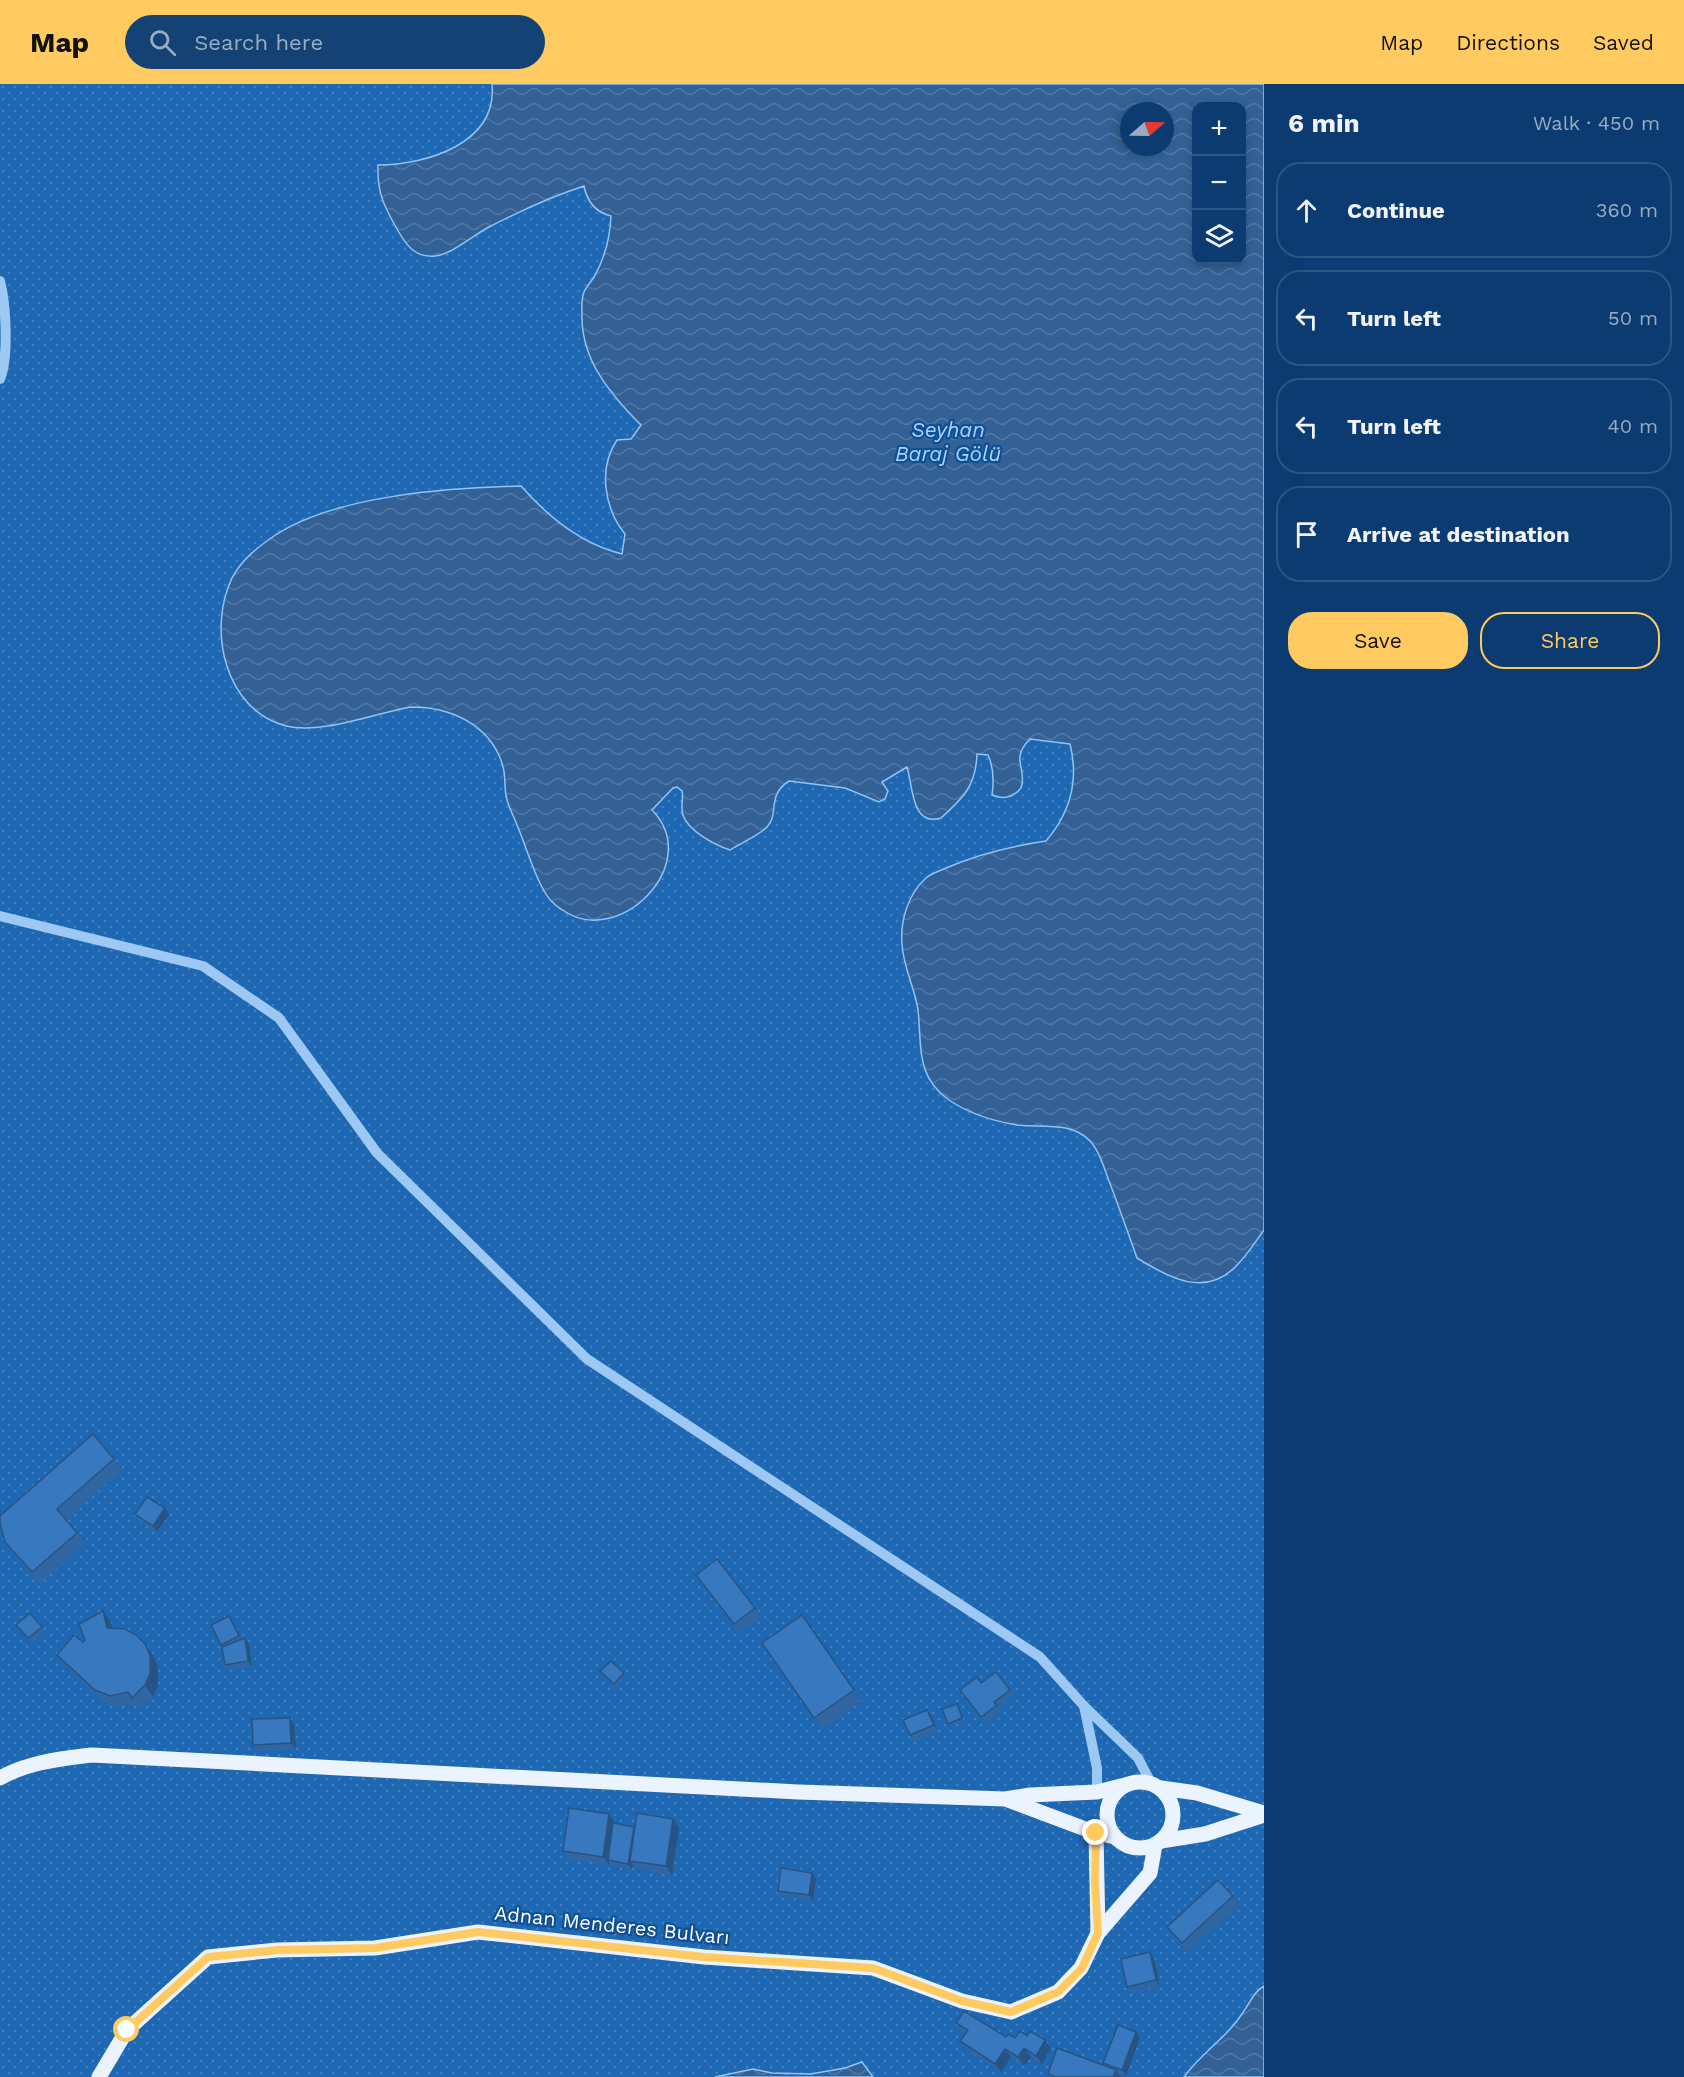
<!DOCTYPE html>
<meta charset="utf-8">
<style>
:root{--surface:#0b3b70;--page:#144275;--text:#f1f3f6;--muted:#9aadc3;--line:#2b5583;--accent:#ffcb61}
body{margin:0;font-family:"Work Sans",sans-serif;background:var(--page);color:var(--text)}
.controls{position:absolute;right:18px;top:18px;display:grid;overflow:hidden;border-radius:12px;box-shadow:0 3px 9px #0003}
.controls button{width:54px;height:54px;display:grid;place-items:center;padding:0;border:0;border-bottom:2px solid var(--line);background:var(--surface);color:var(--text);font:30px sans-serif}
.compass{position:absolute;left:1120px;top:18px;width:54px;height:54px;border-radius:50%;background:var(--surface);box-shadow:0 3px 9px #0003;rotate:70deg}
.stop{position:absolute;width:18px;height:18px;margin:-14px;border:4px solid #ffcb61;border-radius:50%;background:#fff}
.stop.end{background:#ffcb61;border-color:#fff;box-shadow:0 2px 6px #0008}
.list{margin:0;padding:0;list-style:none}
h2{display:flex;justify-content:space-between;align-items:center;height:78px;margin:0;padding:0 24px;font-size:26px}
h2 small{font-size:20px;font-weight:400;color:var(--muted)}
.list li{display:grid;grid-template-columns:39px 1fr auto;gap:18px;align-items:center;box-sizing:border-box;height:96px;margin:0 12px 12px;padding:0 12px;border:2px solid var(--line);border-radius:24px}
.list b{display:block;font-size:22px;white-space:nowrap}
.list em{font-size:20px;font-style:normal;color:var(--muted)}
.actions{display:flex;gap:12px;padding:18px 24px}
.actions a{flex:1;padding:14px 0;border:2px solid var(--accent);border-radius:24px;text-align:center;font-size:21px;color:var(--accent)}
.actions .main{background:var(--accent);color:#111}
.icon{flex:none;width:33px;height:33px;fill:none;stroke:currentColor;stroke-width:2;stroke-linecap:round;stroke-linejoin:round}
.map{position:relative;flex:none;width:1264px;height:1993px;overflow:hidden}
header{display:flex;align-items:center;gap:36px;box-sizing:border-box;height:84px;padding:0 30px;background:var(--accent);color:#111}
header strong{font-size:28px}
nav{display:flex;gap:33px;margin-inline-start:auto;font-size:21px}
.search{width:420px;height:54px;background:var(--page);display:flex;align-items:center;gap:15px;box-sizing:border-box;padding:0 21px;border-radius:33px;color:var(--muted);font-size:22px}
main{display:flex}
aside{flex:1;background:var(--surface)}
.map>svg:first-child{display:block}
</style>
<header>
<strong>Map</strong>
<div class="search"><svg class="icon" aria-label="search" viewBox="0 0 24 24"><circle cx="10" cy="10" r="6"/><path d="M15 15l6 6"/></svg>Search here</div>
<nav><a>Map</a><a>Directions</a><a>Saved</a></nav>
</header>
<main>
<div class="map">
<svg width="1264" height="1993" viewBox="0 0 1264 1993">
<defs>
<pattern id="park-dots" width="8" height="8" patternUnits="userSpaceOnUse" patternTransform="scale(1.5)"><rect width="8" height="8" fill="#1e67b3"/><path d="M2 2h.1M6 6h.1" fill="none" stroke="#407ebe" stroke-width="1.8" stroke-linecap="round"/></pattern>
<pattern id="water-waves" width="16" height="10" patternUnits="userSpaceOnUse" patternTransform="scale(1.5)"><rect width="16" height="10" fill="#336195"/><path d="M0 5q4-4 8 0t8 0" fill="none" stroke="#5279a5"/></pattern>
</defs>
<rect width="100%" height="100%" fill="#0f4f95"/>
<path fill="url(#park-dots)" fill-rule="evenodd" d="M0 0H1264V1993H0ZM1196 22H1242V176H1196ZM1129 27H1165V63H1129Z"/>
<g fill="url(#water-waves)" stroke="#8fc4f8" stroke-width="1.5" fill-rule="evenodd">
<path d="M492 0H1264V1146C1256 1157 1248 1170 1238 1180 1207 1215 1169 1194 1137 1174 1128 1149 1119 1123 1109 1097 1104 1084 1100 1068 1090 1057 1071 1037 1041 1044 1017 1041 993 1037 968 1029 949 1016 915 992 922 962 918 926 915 904 903 883 902 860 900 837 908 810 926 794 931 789 940 787 946 784 978 770 1012 762 1046 757 1070 729 1079 696 1070 660L1030 655C1009 676 1028 684 1021 704 1013 714 1004 716 992 711 994 697 994 684 988 671L977 670C976 702 963 714 941 734 911 743 913 702 907 683L882 698 888 707 885 715 879 718 845 704 789 697C766 712 780 729 767 743 759 751 740 760 730 766 715 761 688 747 683 731 680 724 684 714 682 707L677 703 673 704 652 726C705 780 617 867 561 825 553 820 547 813 543 805 532 785 526 762 517 741 514 732 507 721 506 711 504 700 506 690 502 679 489 640 450 623 411 623 375 629 321 651 286 642 225 626 207 546 232 494 242 475 259 462 277 450 339 411 448 404 521 402 548 433 582 460 622 470L625 450C604 424 598 384 617 356L631 355 641 341C611 311 581 276 582 231 582 224 581 215 584 208 586 203 591 198 594 193 605 174 610 153 611 132 595 128 587 118 584 102 550 113 518 128 487 144 473 152 450 171 435 172 415 174 406 161 397 145 384 122 377 109 378 81 425 81 498 60 492 0ZM1196 22H1242V176H1196ZM1129 27H1165V63H1129Z"/>
<path d="M1264 1902V1993H1184C1202 1968 1227 1954 1244 1927 1251 1917 1254 1908 1264 1902Z"/>
<polygon points="862,1978 873,1993 715,1993 753,1985 772,1989 811,1990 845,1984"/>
</g>
<g fill="none" stroke-linecap="round" stroke-linejoin="round">
<g stroke="#9ec8f4" stroke-width="10">
<path d="M0 197C6 220 9 273 0 295"/>
<polyline points="0,832 203,882 279,934 377,1069 587,1275 1040,1573 1084,1622 1138,1674 1151,1699"/>
<polyline points="1084,1622 1097,1684 1097,1708"/>
</g>
<g stroke="#ebf3ff" stroke-width="15">
<path d="M0 1694C28 1678 60 1675 92 1671L798 1708 1005 1715 1030 1711 1097 1708 1125 1701"/>
<circle cx="1140" cy="1731" r="33"/>
<polyline points="1161,1704 1197,1709 1264,1729"/>
<polyline points="1008,1716 1096,1749 1115,1753"/>
<polyline points="1096,1749 1098,1849"/>
<polyline points="1161,1757 1205,1750 1264,1731"/>
<polyline points="99,1993 127,1946 208,1873 277,1866 375,1864 478,1848 704,1873 873,1884 962,1917 1011,1928 1058,1908 1081,1884 1098,1849 1150,1789 1155,1761"/>
</g>
</g>
<g fill="#3067a3">
<polygon points="114,1375 122,1386 66,1436 77,1449 85,1460 40,1500 13,1469 5,1458"/>
<polygon points="165,1424 169,1430 157,1448 139,1436 135,1430"/>
<polygon points="696,1491 755,1524 761,1533 740,1549"/>
<polygon points="103,1527 111,1539 112,1545 145,1560 153,1571 158,1583 158,1601 153,1613 140,1625 136,1619 118,1623 103,1617 65,1583 57,1571 83,1558"/>
<polygon points="802,1531 862,1618 822,1645 762,1559"/>
<polygon points="229,1532 233,1538 242,1555 249,1560 252,1583 229,1586 225,1581 223,1563 221,1561"/>
<polygon points="16,1541 42,1543 46,1548 32,1560"/>
<polygon points="600,1587 624,1589 626,1592 616,1603"/>
<polygon points="996,1588 1014,1611 999,1623 1001,1627 985,1639 964,1612"/>
<polygon points="959,1622 964,1637 950,1642 948,1640"/>
<polygon points="931,1631 938,1647 914,1657 910,1651"/>
<polygon points="290,1634 294,1640 296,1665 257,1667 253,1661"/>
<polygon points="609,1730 615,1740 634,1743 679,1744 672,1791 636,1785 633,1781 632,1785 612,1782 609,1778 609,1781 569,1775 563,1767"/>
<polygon points="812,1789 816,1795 813,1817 782,1812 778,1807"/>
<polygon points="1233,1812 1239,1821 1188,1868 1173,1852 1167,1843"/>
<polygon points="1150,1868 1154,1874 1160,1902 1131,1909 1127,1903"/>
<polygon points="956,1939 1006,1953 1015,1954 1051,1965 1042,1980 1031,1973 1024,1982 1011,1973 1001,1988 966,1966 960,1957 965,1949 962,1947"/>
<polygon points="1136,1948 1140,1954 1126,1992 1118,1989 1121,1993 1050,1993 1048,1990 1105,1982 1103,1979"/>
</g>
<g fill="#275485">
<polygon points="165,1424 169,1430 157,1448 153,1442"/>
<polygon points="103,1527 111,1539 115,1556 107,1544"/>
<polygon points="229,1532 233,1538 243,1558 239,1552"/>
<polygon points="245,1554 249,1560 252,1583 248,1577"/>
<polygon points="145,1560 153,1571 158,1583 158,1601 153,1613 145,1601"/>
<polygon points="927,1626 931,1631 938,1647 934,1641"/>
<polygon points="290,1634 294,1640 296,1665 291,1659"/>
<polygon points="609,1730 615,1739 609,1777 608,1776 609,1778 609,1781 603,1773"/>
<polygon points="673,1735 679,1744 672,1791 666,1782"/>
<polygon points="634,1743 630,1777 633,1781 632,1785 628,1780"/>
<polygon points="812,1789 816,1795 813,1817 809,1811"/>
<polygon points="1150,1868 1154,1874 1160,1902 1156,1896"/>
<polygon points="1136,1948 1140,1954 1126,1992 1122,1986"/>
<polygon points="1045,1956 1051,1965 1042,1980 1036,1972"/>
<polygon points="1024,1964 1031,1973 1024,1982 1018,1973"/>
<polygon points="1005,1965 1011,1973 1001,1988 995,1980"/>
<polygon points="1116,1986 1121,1993 1113,1993"/>
</g>
<g fill="#3878be" stroke="#275485" stroke-width="1.5">
<polygon points="93,1350 114,1375 57,1425 77,1449 32,1488 5,1458 0,1439 0,1432"/>
<polygon points="147,1413 165,1424 153,1442 135,1430"/>
<polygon points="717,1475 755,1524 734,1540 696,1491"/>
<polygon points="103,1527 107,1544 125,1545 136,1551 145,1560 150,1571 150,1590 145,1601 132,1614 128,1608 110,1612 95,1606 57,1571 74,1551 83,1558 85,1556 79,1540"/>
<polygon points="30,1529 42,1543 28,1554 16,1541"/>
<polygon points="802,1531 854,1606 814,1634 762,1559"/>
<polygon points="229,1532 239,1552 221,1561 211,1541"/>
<polygon points="245,1554 248,1577 225,1581 222,1563"/>
<polygon points="611,1577 624,1589 614,1600 600,1587"/>
<polygon points="996,1588 1010,1606 994,1618 997,1621 981,1633 960,1606 977,1593 981,1599"/>
<polygon points="957,1620 962,1634 948,1640 942,1625"/>
<polygon points="927,1626 934,1641 910,1651 903,1636"/>
<polygon points="290,1634 291,1659 253,1661 252,1635"/>
<polygon points="569,1724 609,1730 603,1773 563,1767"/>
<polygon points="637,1729 673,1735 666,1782 630,1777"/>
<polygon points="613,1739 634,1743 628,1780 608,1776"/>
<polygon points="781,1784 812,1789 809,1811 778,1807"/>
<polygon points="1218,1796 1233,1812 1182,1859 1167,1843"/>
<polygon points="1150,1868 1156,1896 1127,1903 1121,1875"/>
<polygon points="964,1927 1006,1953 1008,1950 1015,1954 1020,1947 1027,1952 1030,1947 1045,1956 1036,1972 1024,1964 1018,1973 1005,1965 995,1980 960,1957 968,1946 956,1939"/>
<polygon points="1118,1941 1136,1948 1122,1986 1103,1979"/>
<polygon points="1057,1964 1116,1986 1113,1993 1056,1993 1048,1990"/>
</g>
<g fill="none" stroke-linecap="round" stroke-linejoin="round">
<polyline stroke="#ffcb61" stroke-width="8" points="127,1946 208,1873 278,1866 375,1864 478,1848 704,1873 873,1884 962,1917 1011,1928 1058,1908 1082,1884 1098,1849 1095,1798 1096,1749"/>
</g>
<g text-anchor="middle" stroke-width="4.5" stroke-linejoin="round" paint-order="stroke">
<g font-size="20" fill="#fff" stroke="#0f4f95">
<text transform="translate(612 1841) rotate(6)" y="7">Adnan Menderes Bulvarı</text>
</g>
<g font-size="21" font-style="italic" fill="#aad2fb" stroke="#0f4f95">
<text x="948" y="353">Seyhan<tspan x="948" dy="24">Baraj Gölü</tspan></text>
</g>
</g>
</svg>
<div class="controls">
<button>+</button>
<button>−</button>
<button><svg class="icon" aria-label="layers" viewBox="0 0 24 24"><path d="M12 4l9 5-9 5-9-5zM3 14l9 5 9-5"/></svg></button>
</div>
<svg class="compass" viewBox="-18 -18 36 36"><path d="M0-13l5 13h-10z" fill="#e53935"/><path d="M0 13l5-13h-10z" fill="#9aadc3"/></svg>
<div class="stop" style="left:127px;top:1946px"></div>
<div class="stop end" style="left:1096px;top:1749px"></div>
</div>
<aside>
<h2>6 min<small>Walk · 450 m</small></h2>
<ul class="list">
<li><svg class="icon" aria-label="ahead" viewBox="0 0 24 24"><path d="M12 20V5M6 11l6-6 6 6"/></svg><div><b>Continue</b></div><em>360 m</em></li>
<li><svg class="icon" aria-label="left" viewBox="0 0 24 24"><path d="M17 20v-9H6M10 6l-5 5 5 5"/></svg><div><b>Turn left</b></div><em>50 m</em></li>
<li><svg class="icon" aria-label="left" viewBox="0 0 24 24"><path d="M17 20v-9H6M10 6l-5 5 5 5"/></svg><div><b>Turn left</b></div><em>40 m</em></li>
<li><svg class="icon" aria-label="arrive" viewBox="0 0 24 24"><path d="M6 21V4h12l-3 4 3 4H6"/></svg><div><b>Arrive at destination</b></div></li>
</ul>
<div class="actions"><a class="main">Save</a><a>Share</a></div>
</aside>
</main>
